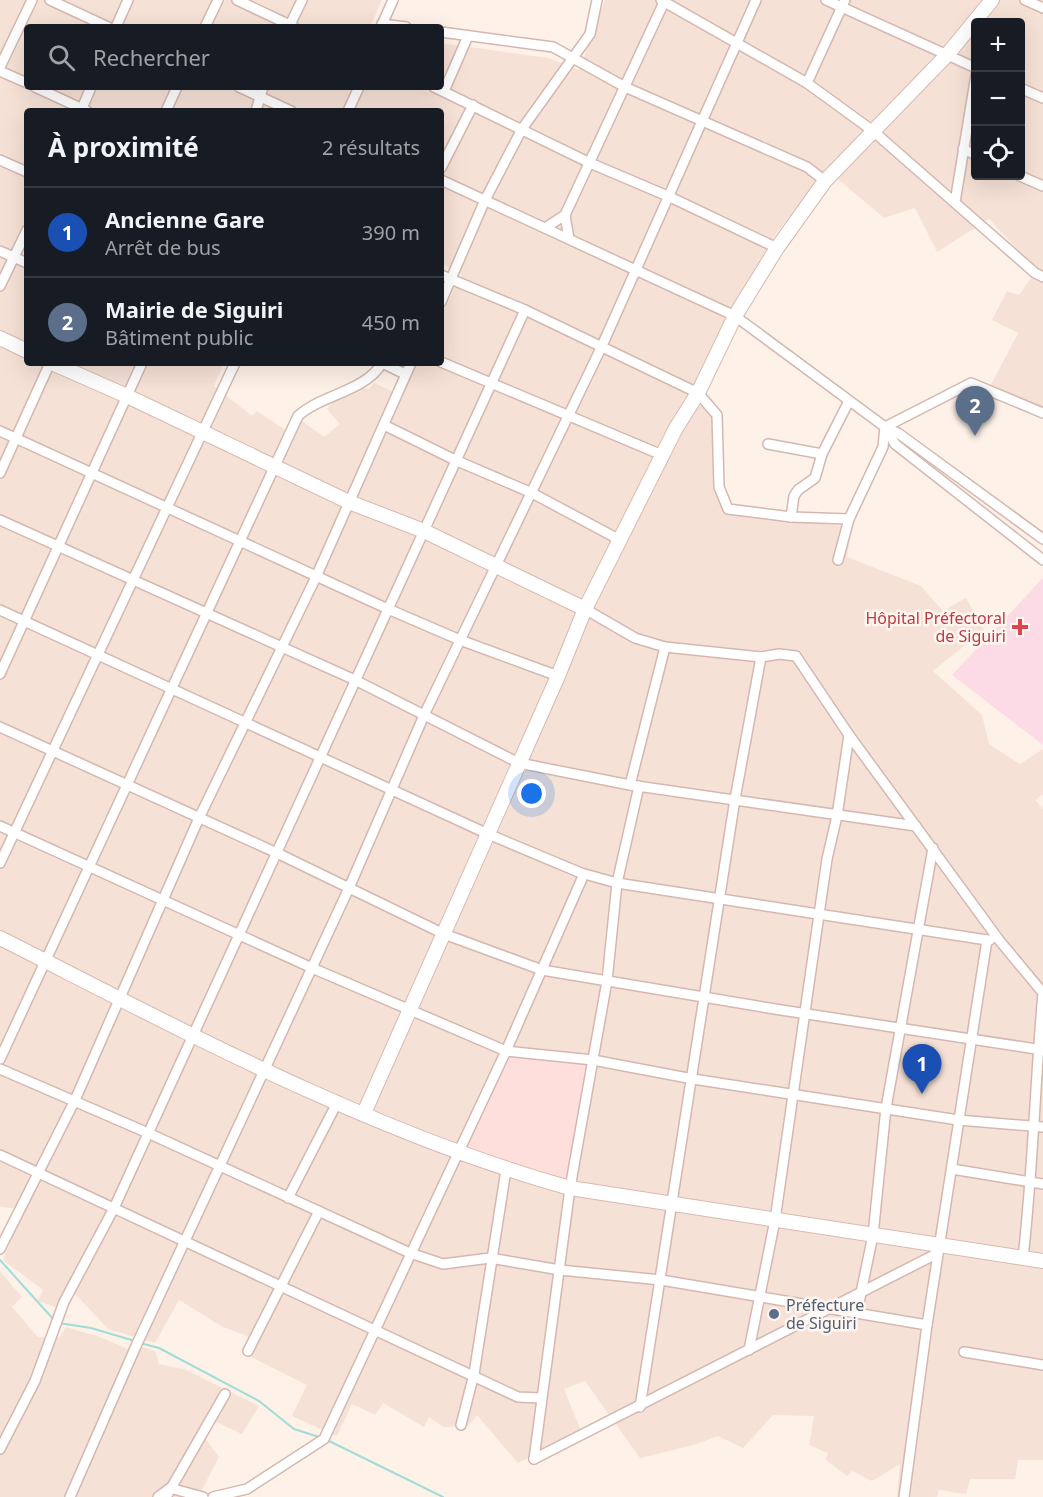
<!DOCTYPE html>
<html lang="fr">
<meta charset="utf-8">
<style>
:root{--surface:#171b24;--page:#20242c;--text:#f1f3f6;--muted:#9ea1a6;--line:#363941;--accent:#ea580c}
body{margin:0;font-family:"Noto Sans",sans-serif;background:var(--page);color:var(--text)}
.controls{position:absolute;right:18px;top:18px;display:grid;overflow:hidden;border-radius:6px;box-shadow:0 6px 24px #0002}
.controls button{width:54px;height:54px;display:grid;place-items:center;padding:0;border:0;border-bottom:2px solid var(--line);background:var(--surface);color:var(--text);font:30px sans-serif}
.you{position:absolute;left:532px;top:794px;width:21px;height:21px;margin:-15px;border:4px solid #fff;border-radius:50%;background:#1a73e8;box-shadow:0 0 0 9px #1a73e833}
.badge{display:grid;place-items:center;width:39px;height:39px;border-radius:50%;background:var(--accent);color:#fff;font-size:20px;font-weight:700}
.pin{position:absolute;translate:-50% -50px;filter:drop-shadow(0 2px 3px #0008)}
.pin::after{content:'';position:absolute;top:32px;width:21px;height:18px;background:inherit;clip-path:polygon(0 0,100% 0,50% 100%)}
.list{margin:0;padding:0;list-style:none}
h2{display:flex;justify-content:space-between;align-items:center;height:78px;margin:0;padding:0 24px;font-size:26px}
h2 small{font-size:20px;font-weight:400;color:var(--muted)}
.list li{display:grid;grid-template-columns:39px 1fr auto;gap:18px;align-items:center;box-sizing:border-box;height:90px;padding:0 24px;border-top:2px solid var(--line)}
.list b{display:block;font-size:22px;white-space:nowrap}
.list p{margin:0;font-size:20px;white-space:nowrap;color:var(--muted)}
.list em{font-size:20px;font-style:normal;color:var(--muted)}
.icon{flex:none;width:33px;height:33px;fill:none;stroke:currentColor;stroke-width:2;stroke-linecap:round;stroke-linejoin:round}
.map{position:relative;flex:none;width:1043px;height:1497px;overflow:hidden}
.search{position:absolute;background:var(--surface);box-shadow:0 6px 24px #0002;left:24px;top:24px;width:420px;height:66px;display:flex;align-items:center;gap:15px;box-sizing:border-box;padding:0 21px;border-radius:6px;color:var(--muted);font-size:22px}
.panel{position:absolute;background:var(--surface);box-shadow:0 6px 24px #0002;left:24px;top:108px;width:420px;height:258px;border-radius:6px}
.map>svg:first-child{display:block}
</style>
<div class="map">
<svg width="1043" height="1497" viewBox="0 0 1043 1497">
<rect width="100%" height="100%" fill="#fef1e8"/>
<g fill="#f6e1d6" fill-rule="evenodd">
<path d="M0 0H382L370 27H27V87H441V43L548 58 579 70 605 0H1043V408L991 385 1018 333 992 320 1007 291 1019 295 1037 270 989 219 937 252 915 208 884 218 826 169 775 235 688 397 715 416 714 489 726 513 852 527 847 557 921 586 943 611 966 598 984 630 933 671 982 715 989 744 1020 764 1043 749V794L1035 800 1043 809V1460H1018L1015 1479H970L966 1494 939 1490 937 1497H897L900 1464 872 1481 852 1471 847 1476 826 1460 828 1453 809 1445 814 1416 773 1415 743 1448 718 1436 694 1445 640 1458 585 1381 564 1389 581 1431 518 1463 477 1415 468 1426 443 1427 429 1417 424 1427 383 1403 375 1415 352 1404 337 1436 292 1416 307 1385 251 1357 259 1341 221 1326 179 1300 155 1343 108 1329 69 1287 58 1308 38 1301 43 1290 3 1260 24 1209 0 1207ZM976 22H1020V176H976ZM27 111H441V264L462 274 441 316V363H417L401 395 374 383 369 389 352 386 346 388 327 409 340 424 324 437 302 421 293 435 257 411 252 416 214 386 224 363H27Z"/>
<polygon points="0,1271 22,1297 12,1307 38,1337 59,1338 66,1327 100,1337 137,1353 142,1347 155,1351 159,1364 184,1369 259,1406 242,1434 205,1417 199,1430 219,1457 198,1497 0,1497"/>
</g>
<polygon fill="#fedfdc" points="510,1055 586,1065 566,1182 464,1148"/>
<polygon fill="#fcdbe6" points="1043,578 1043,745 952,675"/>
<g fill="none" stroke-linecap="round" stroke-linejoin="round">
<g stroke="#a0dcd8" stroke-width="2">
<polyline points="0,1260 54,1320"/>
<polyline points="59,1323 91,1328 135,1341"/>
<polyline points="140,1343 159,1348 259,1401 294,1429 322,1438"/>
<polyline points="327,1440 443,1497"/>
</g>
<g stroke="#d4b8b0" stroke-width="12">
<g id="street">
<polyline points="50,0 108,27"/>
<polyline points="237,0 294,27"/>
<polyline points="661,0 807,83 873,131 1035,273 1043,277"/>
<polyline points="826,0 976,68"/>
<polyline points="1025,0 1043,8"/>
<polyline points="382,24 406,27"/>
<polyline points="116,27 128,0"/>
<polyline points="205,27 218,0"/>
<polyline points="289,27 302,0"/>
<polyline points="381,27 393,0"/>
<polyline points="441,32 553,47 625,87 807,167 825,181"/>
<polyline points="0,67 32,0"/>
<polyline points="0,71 27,83"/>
<polyline points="807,83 845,0"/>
<polyline points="35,87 87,111"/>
<polyline points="239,87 291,111"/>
<polyline points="434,87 590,163 670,197 777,248"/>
<polyline points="1020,88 1043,98"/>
<polyline points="444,91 468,36"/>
<polyline points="81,111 91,87"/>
<polyline points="166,111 177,87"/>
<polyline points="256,111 263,87"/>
<polyline points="348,111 359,87"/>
<polyline points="963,149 976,155"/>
<polyline points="0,160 27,172"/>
<polyline points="441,168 473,105"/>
<polyline points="1020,176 1043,186"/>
<polyline points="441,180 735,316 885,427 898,433 1043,539"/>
<polyline points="955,202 976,75"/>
<polyline points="565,215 569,239"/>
<polyline points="545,228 565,215 665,0"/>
<polyline points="0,251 27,263"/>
<polyline points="441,275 525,310 698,393 717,415 719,487 728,509 791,517 849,519"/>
<polyline points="0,286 27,230"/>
<polyline points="441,302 485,200 522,129 590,34 597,0"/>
<polyline points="441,362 662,455"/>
<polyline points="382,363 405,374"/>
<polyline points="384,425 455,460 532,493 620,540"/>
<polyline points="885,427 895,444 1043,560"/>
<polyline points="885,427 971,383 1043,413"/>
<polyline points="0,431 388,609 460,640 558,676"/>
<polyline points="768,444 822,454"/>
<polyline points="0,473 50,363"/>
<polyline points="791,517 794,496 798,490 815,478 822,454 849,401"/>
<polyline points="0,520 355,680 519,763 630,785 916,826"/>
<polyline points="838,560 849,519 883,447 885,427"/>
<polyline points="585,609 635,638 665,647 761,657 779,654 796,656 849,735 999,940 1043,993"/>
<polyline points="0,610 488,834 581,873 617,883 987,940"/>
<polyline points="0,674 142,363"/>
<polyline points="0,727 277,853 444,934 542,970 781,1010 1043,1050"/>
<polyline points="630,785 665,647"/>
<polyline points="0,826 312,968 506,1051 593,1060 693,1079 958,1120 1043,1127"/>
<polyline points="0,863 235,363"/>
<path d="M0 1059 298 416C322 394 365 392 382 363"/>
<polyline points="0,1069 148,1133 410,1253 443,1264 490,1258 560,1270 661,1280 927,1325"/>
<polyline points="0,1155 518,1397 541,1398"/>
<polyline points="952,1169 1043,1184"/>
<polyline points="288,1198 338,1101"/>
<polyline points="0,1249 75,1100 199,818 316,577 411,363"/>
<path d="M1023 1258C1033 1170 1035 1082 1043 993"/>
<polyline points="857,1312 873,1235 886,1108 933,848"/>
<polyline points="749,1350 775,1220 827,859 837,816 849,735"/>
<polyline points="248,1351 319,1211"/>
<polyline points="964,1352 1043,1365"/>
<polyline points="640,1407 735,799 761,657"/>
<polyline points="461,1425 474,1374 506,1170"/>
<polyline points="0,1449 35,1381 64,1302 114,1208 525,310"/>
<polyline points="534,1459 570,1188 607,981 617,883 639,786"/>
<polyline points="534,1459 938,1253"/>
<polyline points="70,1497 136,1346 349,888 425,713 601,348 756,0"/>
<polyline points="158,1497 170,1488 203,1497"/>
<polyline points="166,1497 225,1394"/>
<polyline points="213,1497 247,1489 324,1439 506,1051 584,874"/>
<polyline points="904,1497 927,1325 987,940 990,940"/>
</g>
</g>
<g stroke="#d9b9af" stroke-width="16">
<g id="secondary">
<polyline points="0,338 27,351"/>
<polyline points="52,363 127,396 349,502 424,531 585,609"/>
<path d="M0 938C184 1031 370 1132 570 1188L1043 1261"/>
<polyline points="364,1113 558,676 585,609 676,428 698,393 735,316 777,248 825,181 947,55 992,0"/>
</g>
</g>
<use href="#street" stroke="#fff" stroke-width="9"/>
<use href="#secondary" stroke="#fff" stroke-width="14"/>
</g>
<path fill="#e0444e" stroke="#fff6f0" stroke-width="2" d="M1017 618h6v6h6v6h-6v6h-6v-6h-6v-6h6z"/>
<circle fill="#5c6f8a" stroke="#fff6f0" stroke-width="2" cx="774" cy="1314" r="6"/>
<g text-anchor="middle" stroke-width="5" stroke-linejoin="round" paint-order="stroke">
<g font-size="16" fill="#be3a42" stroke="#fff6f0" text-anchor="end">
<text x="1006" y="624">Hôpital Préfectoral<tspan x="1006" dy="18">de Siguiri</tspan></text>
</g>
<g font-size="16" fill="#4e5e75" stroke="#fff6f0" text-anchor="start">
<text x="786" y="1311">Préfecture<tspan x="786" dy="18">de Siguiri</tspan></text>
</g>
</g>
</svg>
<div class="controls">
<button>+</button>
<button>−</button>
<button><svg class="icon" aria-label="locate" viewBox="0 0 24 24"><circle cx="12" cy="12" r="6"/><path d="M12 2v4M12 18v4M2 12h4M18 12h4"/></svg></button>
</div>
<div class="you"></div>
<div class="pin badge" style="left:922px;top:1094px;background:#1a4fb4">1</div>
<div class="pin badge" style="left:975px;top:436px;background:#5c6f8a">2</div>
<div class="search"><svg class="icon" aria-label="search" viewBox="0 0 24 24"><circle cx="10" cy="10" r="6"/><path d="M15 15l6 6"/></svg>Rechercher</div>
<section class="panel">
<h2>À proximité<small>2 résultats</small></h2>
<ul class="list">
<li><span class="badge" style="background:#1a4fb4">1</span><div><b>Ancienne Gare</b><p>Arrêt de bus</p></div><em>390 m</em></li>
<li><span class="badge" style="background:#5c6f8a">2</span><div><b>Mairie de Siguiri</b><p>Bâtiment public</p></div><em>450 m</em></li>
</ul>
</section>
</div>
